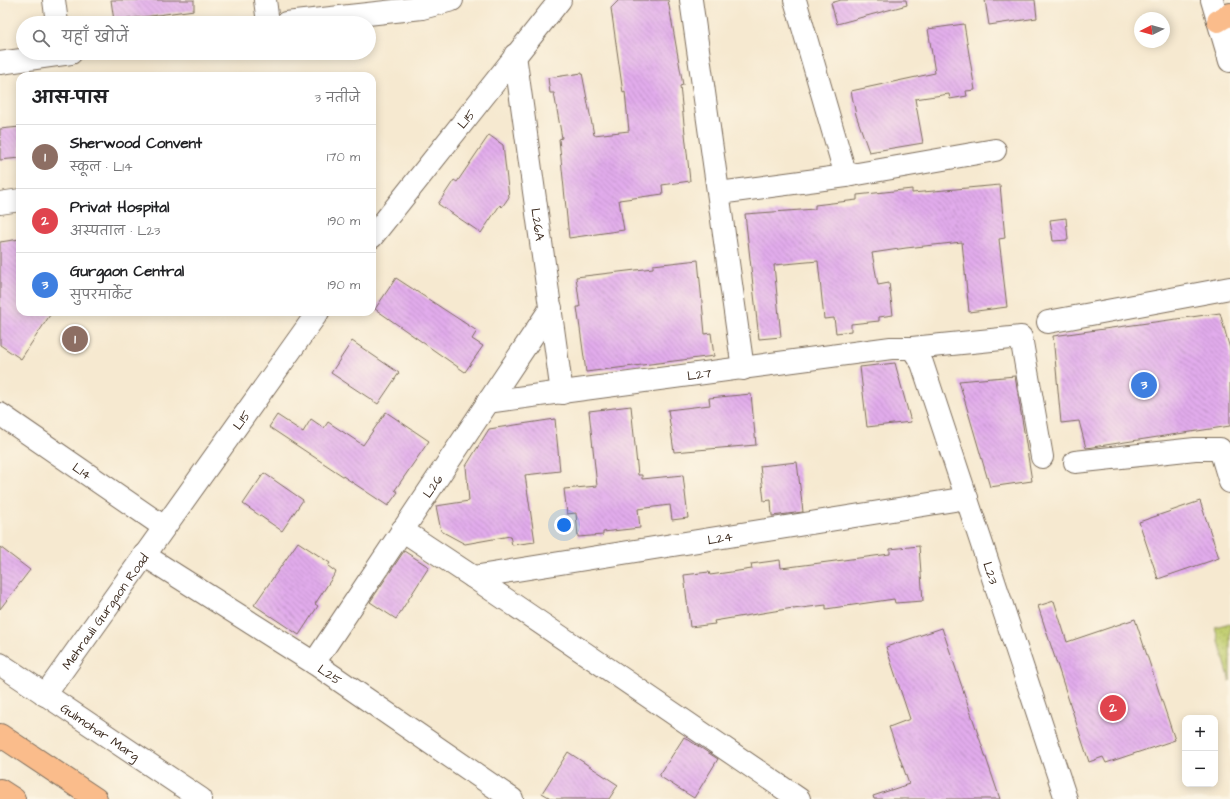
<!DOCTYPE html>
<html lang="hi">
<meta charset="utf-8">
<style>
:root{--surface:#fff;--page:#f2f2f2;--text:#202124;--muted:#757577;--line:#e0e0e0;--accent:#b5179e}
body{margin:0;font-family:"Architects Daughter","Playpen Sans Deva",sans-serif;background:var(--page);color:var(--text)}
.controls{position:absolute;right:12px;bottom:12px;display:grid;overflow:hidden;border-radius:8px;box-shadow:0 2px 10px #0003}
.controls button{width:36px;height:36px;display:grid;place-items:center;padding:0;border:0;border-bottom:1px solid var(--line);background:var(--surface);color:var(--text);font:20px sans-serif}
.compass{position:absolute;left:1134px;top:12px;width:36px;height:36px;border-radius:50%;background:var(--surface);box-shadow:0 2px 10px #0003;rotate:264deg}
.you{position:absolute;left:564px;top:525px;width:14px;height:14px;margin:-10px;border:3px solid #fff;border-radius:50%;background:#1a73e8;box-shadow:0 0 0 6px #1a73e833}
.badge{display:grid;place-items:center;width:26px;height:26px;border-radius:50%;background:var(--accent);color:#fff;font-size:13px;font-weight:700}
.pin{position:absolute;translate:-50% -50%;border:2px solid #fff;box-shadow:0 1px 4px #0006}
.list{margin:0;padding:0;list-style:none}
h2{display:flex;justify-content:space-between;align-items:center;height:52px;margin:0;padding:0 16px;font-size:17px}
h2 small{font-size:13px;font-weight:400;color:var(--muted)}
.list li{display:grid;grid-template-columns:26px 1fr auto;gap:12px;align-items:center;box-sizing:border-box;height:64px;padding:0 16px;border-top:1px solid var(--line)}
.list b{display:block;font-size:15px;white-space:nowrap}
.list p{margin:0;font-size:13px;white-space:nowrap;color:var(--muted)}
.list em{font-size:13px;font-style:normal;color:var(--muted)}
.icon{flex:none;width:22px;height:22px;fill:none;stroke:currentColor;stroke-width:2;stroke-linecap:round;stroke-linejoin:round}
.map{position:relative;flex:none;width:1230px;height:799px;overflow:hidden}
.search{position:absolute;background:var(--surface);box-shadow:0 2px 10px #0003;left:16px;top:16px;width:360px;height:44px;display:flex;align-items:center;gap:10px;box-sizing:border-box;padding:0 14px;border-radius:22px;color:var(--muted);font-size:15px}
.panel{position:absolute;background:var(--surface);box-shadow:0 2px 10px #0003;left:16px;top:72px;width:360px;height:244px;border-radius:12px}
.map>svg:first-child{display:block}
</style>
<div class="map">
<svg width="1230" height="799" viewBox="0 0 1230 799">
<defs>
<pattern id="grass-dots" width="8" height="8" patternUnits="userSpaceOnUse"><rect width="8" height="8" fill="#c1ce6f"/><path d="M2 2h.1M6 6h.1" fill="none" stroke="#a7b160" stroke-width="1.8" stroke-linecap="round"/></pattern>
<pattern id="building-back-hatch" width="6" height="6" patternUnits="userSpaceOnUse"><rect width="6" height="6" fill="#e2acec"/><path d="M-1 5l2 2M0 0l6 6M5-1l2 2" fill="none" stroke="#b88cbf"/></pattern>
</defs>
<rect width="100%" height="100%" fill="#fcf5e5"/>
<filter id="ink" filterUnits="userSpaceOnUse"><feTurbulence type="fractalNoise" baseFrequency=".025" numOctaves="2"/><feDisplacementMap in="SourceGraphic" scale="8" xChannelSelector="R" yChannelSelector="G"/><feConvolveMatrix kernelMatrix="1 2 1 2 8 2 1 2 1" color-interpolation-filters="sRGB"/></filter>
<filter id="wash" filterUnits="userSpaceOnUse"><feTurbulence type="fractalNoise" baseFrequency=".012" numOctaves="4" result="noise"/><feDisplacementMap in="SourceGraphic" scale="16" xChannelSelector="R" yChannelSelector="G"/><feGaussianBlur stdDeviation="0.9" result="paint"/><feColorMatrix in="noise" values="0 0 0 0 0 0 0 0 0 0 0 0 0 0 0 0 0 1.4 0 .05"/><feComposite in="paint" operator="in"/></filter>
<g filter="url(#wash)">
<rect width="100%" height="100%" fill="#f6e9d0"/>
<polygon fill="url(#grass-dots)" stroke="#7e7c46" points="1230,623 1230,681 1215,627"/>
<g id="blocks">
<g fill="url(#building-back-hatch)">
<polygon points="111,0 194,0 194,10 114,21"/>
<polygon points="619,0 668,0 683,85 680,86 690,181 662,185 663,194 619,200 624,230 569,238 559,139 562,138 554,93 550,93 548,78 582,73 594,135 629,131 625,92 623,93 611,8"/>
<polygon points="841,0 906,0 907,5 837,24 831,3"/>
<polygon points="985,0 1035,0 1037,18 989,25"/>
<polygon points="964,24 975,90 966,91 967,96 950,99 949,94 915,99 923,143 869,152 856,115 851,91 935,73 928,29"/>
<polygon points="20,127 20,158 0,160 0,129"/>
<polygon points="489,135 503,145 509,197 502,207 500,205 481,233 438,204 454,180 457,182"/>
<polygon points="1000,185 1005,238 999,239 1007,307 969,312 962,242 906,248 872,253 878,285 889,283 893,315 879,317 879,321 851,324 851,331 836,333 834,318 824,319 818,261 774,265 781,337 759,339 745,214 815,209 815,205 857,200 857,195 912,189 912,193"/>
<polygon points="1066,218 1068,240 1053,241 1050,220"/>
<polygon points="20,239 20,312 52,312 21,359 0,345 0,242"/>
<polygon points="698,260 705,334 711,333 714,356 586,372 577,307 580,307 576,277 653,268 653,265"/>
<polygon points="396,278 477,331 472,339 483,346 465,372 375,309"/>
<polygon points="1220,313 1230,349 1230,426 1086,448 1079,421 1061,423 1053,336"/>
<polygon points="352,341 399,373 378,404 331,373"/>
<polygon points="895,363 911,422 867,427 860,367"/>
<polygon points="1015,376 1032,481 990,487 959,381"/>
<polygon points="751,394 756,445 674,452 668,410 710,405 709,398"/>
<polygon points="631,406 638,475 642,475 642,479 683,475 688,518 672,520 670,505 638,509 640,528 603,532 603,535 578,537 576,513 567,514 564,489 597,486 589,411"/>
<polygon points="386,412 429,441 395,490 398,492 388,506 269,427 277,415 303,432 311,419 324,428 328,422 363,445"/>
<polygon points="555,419 560,471 525,475 535,542 512,545 510,536 465,544 441,531 436,506 469,501 466,466 489,429"/>
<polygon points="797,462 803,512 772,516 771,500 764,501 760,466"/>
<polygon points="264,473 303,500 282,531 243,504"/>
<polygon points="1200,501 1219,558 1158,579 1139,522"/>
<polygon points="298,542 330,563 328,566 336,572 315,604 318,606 299,635 254,605"/>
<polygon points="919,546 923,601 895,603 894,599 826,609 826,605 793,609 793,608 714,621 715,624 690,627 684,575 709,572 710,575 752,569 751,564 780,560 781,568 890,554 890,549"/>
<polygon points="0,547 30,570 0,609"/>
<polygon points="404,551 429,567 396,619 370,602"/>
<polygon points="1054,601 1067,642 1135,619 1175,740 1106,763 1103,757 1089,762 1038,606"/>
<polygon points="942,628 1000,799 874,799 873,796 909,784 889,727 910,719 886,647"/>
<polygon points="684,737 718,759 694,798 659,776"/>
<polygon points="568,752 618,785 609,799 552,799 542,793"/>
</g>
</g>
</g>
<g filter="url(#ink)">
<use href="#blocks" fill-opacity="0" stroke="#7c6d5c" stroke-width="1"/>
<g fill="none" stroke-linecap="round" stroke-linejoin="round">
<g stroke="#7c6d5c" stroke-width="24">
<g id="minor">
<polyline points="54,0 57,23"/>
<polyline points="265,0 268,23"/>
<polyline points="691,0 743,369"/>
<polyline points="795,0 846,176"/>
<polyline points="1212,0 1230,61"/>
<polyline points="286,23 422,8 452,0"/>
<path id="s1" d="M515 55 562 393"/>
<polyline points="0,63 71,53"/>
<polyline points="719,193 846,176 995,150"/>
<polyline points="0,203 20,200"/>
<path id="s2" d="M372 237 560 0"/>
<polyline points="1048,322 1230,288"/>
<path id="s3" d="M912 348 922 363 1066 799"/>
<path id="s4" d="M487 402 891 348H912L1021 337 1042 457"/>
<path id="s5" d="M0 414 164 527"/>
<polyline points="1075,462 1195,449 1220,449 1230,482"/>
<polyline points="402,530 473,577 799,799"/>
<path id="s6" d="M144 555 314 663 512 799"/>
<path id="s7" d="M473 577 967 498"/>
<path id="s8" d="M314 663 551 308"/>
<path id="s9" d="M0 664 201 799"/>
<path id="s10" d="M45 695 318 312"/>
</g>
</g>
<g stroke="#7c6d5c" stroke-width="24">
<g id="major">
<polyline points="0,735 96,799"/>
<polyline points="0,790 14,799"/>
</g>
</g>
<g stroke="#7c6d5c" stroke-width="24">
<polyline id="highway" points="1218,21 1230,14"/>
</g>
<use href="#minor" stroke="#fff" stroke-width="22"/>
<use href="#major" stroke="#fabc8b" stroke-width="22"/>
<use href="#highway" stroke="#fabc8b" stroke-width="22"/>
</g>
</g>
<g text-anchor="middle" stroke-width="3" stroke-linejoin="round" paint-order="stroke">
<g font-size="13" fill="#3b2a1e" stroke="#fcf5e5">
<text dy="5" stroke="none"><textPath href="#s2" startOffset="151">L15</textPath></text>
<text dy="5" stroke="none"><textPath href="#s1" startOffset="171">L26A</textPath></text>
<text dy="5" stroke="none"><textPath href="#s4" startOffset="214">L27</textPath></text>
<text dy="5" stroke="none"><textPath href="#s10" startOffset="338">L15</textPath></text>
<text dy="5" stroke="none"><textPath href="#s5" startOffset="100">L14</textPath></text>
<text dy="5" stroke="none"><textPath href="#s8" startOffset="213">L26</textPath></text>
<text dy="5" stroke="none"><textPath href="#s7" startOffset="250">L24</textPath></text>
<text dy="5" stroke="none"><textPath href="#s3" startOffset="239">L23</textPath></text>
<text dy="5" stroke="none"><textPath href="#s10" startOffset="103">Mehrauli Gurgaon Road</textPath></text>
<text dy="5" stroke="none"><textPath href="#s6" startOffset="221">L25</textPath></text>
<text dy="5" stroke="none"><textPath href="#s9" startOffset="121">Gulmohar Marg</textPath></text>
</g>
</g>
</svg>
<div class="controls">
<button>+</button>
<button>−</button>
</div>
<svg class="compass" viewBox="-18 -18 36 36"><path d="M0-13l5 13h-10z" fill="#e53935"/><path d="M0 13l5-13h-10z" fill="#757577"/></svg>
<div class="you"></div>
<div class="pin badge" style="left:75px;top:339px;background:#8d6e63">1</div>
<div class="pin badge" style="left:1113px;top:708px;background:#e0444e">2</div>
<div class="pin badge" style="left:1144px;top:385px;background:#3f7fe0">3</div>
<div class="search"><svg class="icon" aria-label="search" viewBox="0 0 24 24"><circle cx="10" cy="10" r="6"/><path d="M15 15l6 6"/></svg>यहाँ खोजें</div>
<section class="panel">
<h2>आस-पास<small>3 नतीजे</small></h2>
<ul class="list">
<li><span class="badge" style="background:#8d6e63">1</span><div><b>Sherwood Convent</b><p>स्कूल · L14</p></div><em>170 m</em></li>
<li><span class="badge" style="background:#e0444e">2</span><div><b>Privat Hospital</b><p>अस्पताल · L23</p></div><em>190 m</em></li>
<li><span class="badge" style="background:#3f7fe0">3</span><div><b>Gurgaon Central</b><p>सुपरमार्केट</p></div><em>190 m</em></li>
</ul>
</section>
</div>
